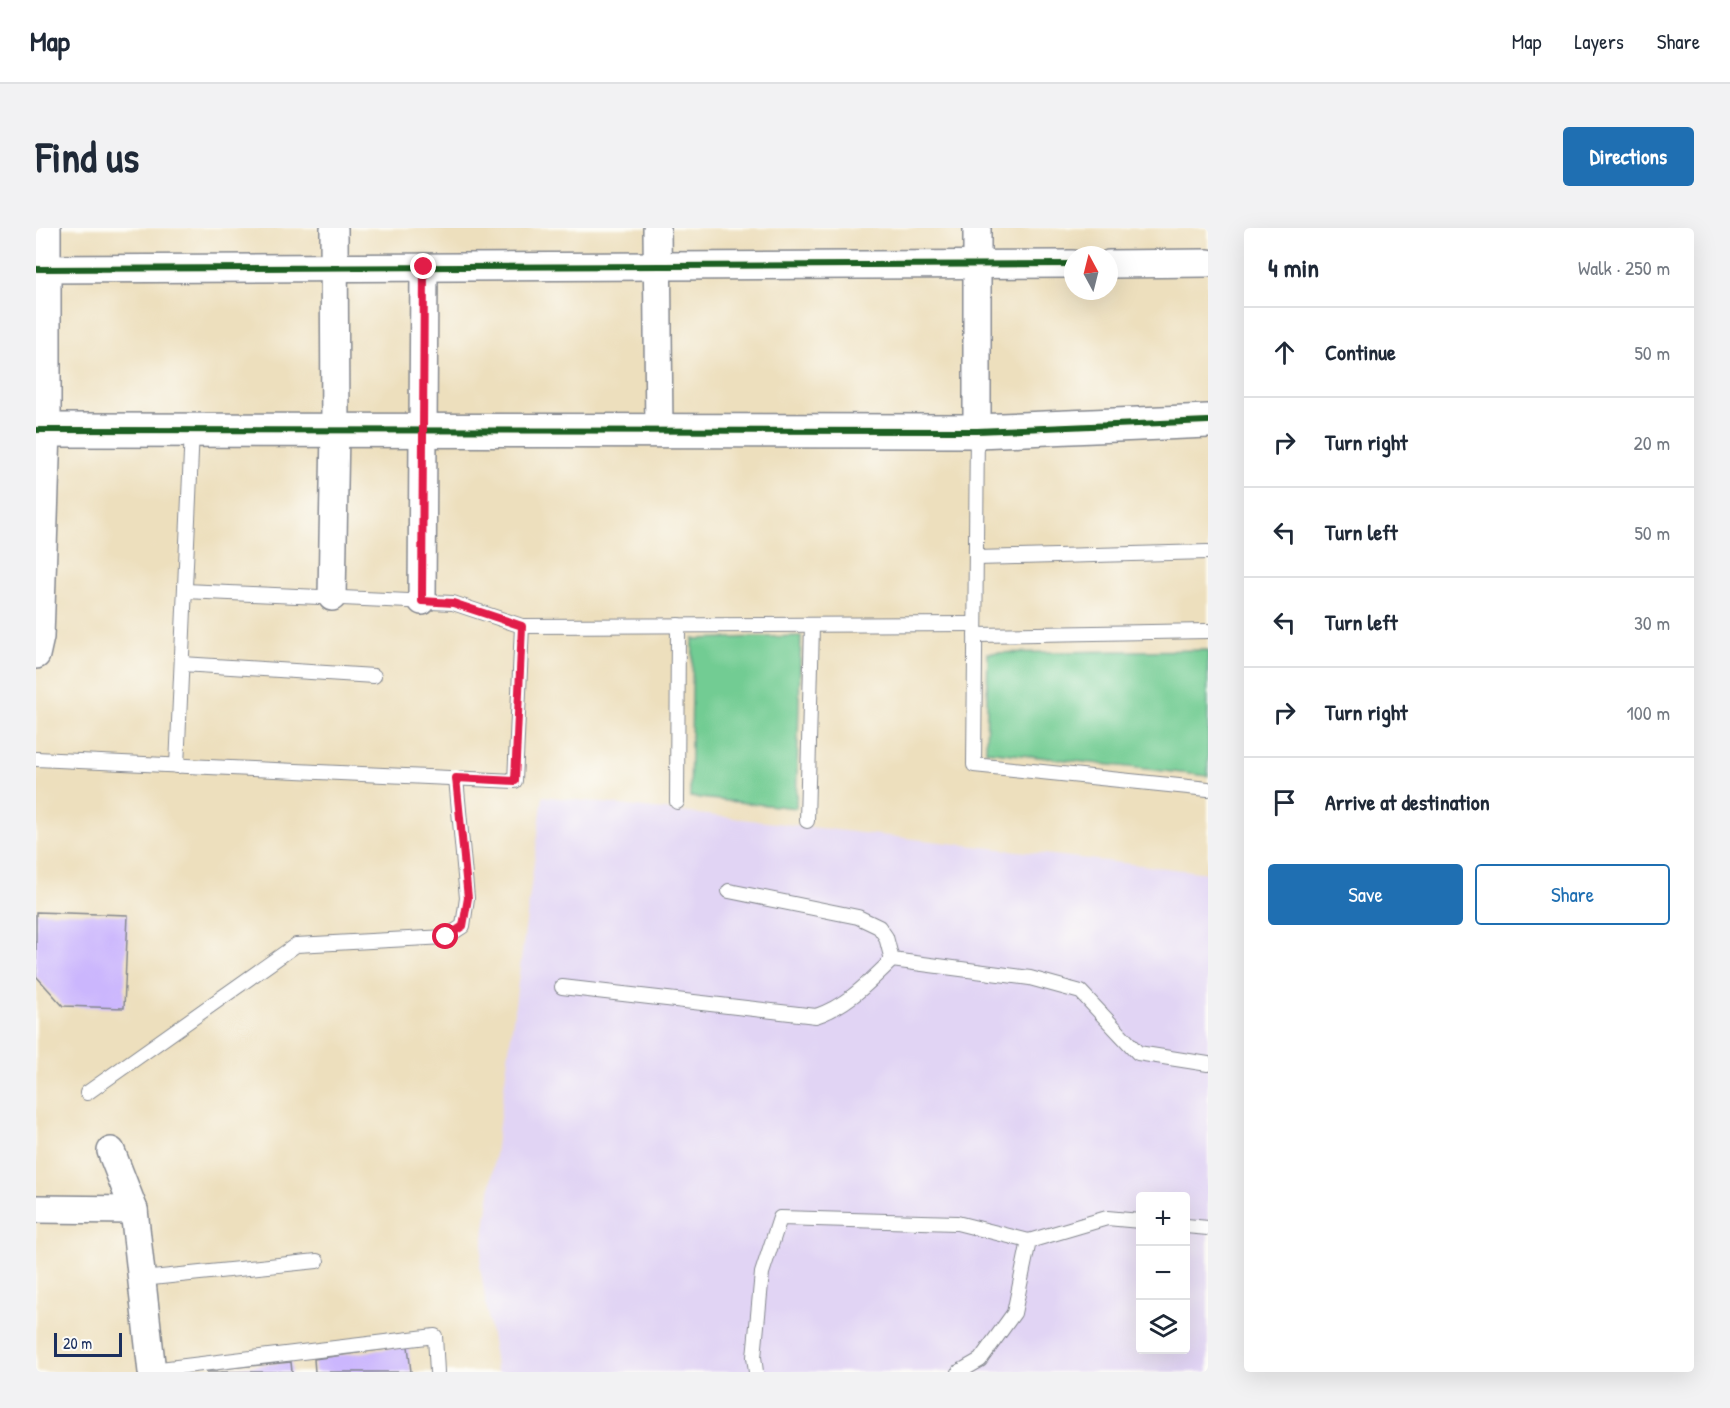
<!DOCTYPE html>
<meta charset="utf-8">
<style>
:root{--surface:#fff;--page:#f2f2f3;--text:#1f2937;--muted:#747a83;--line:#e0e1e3;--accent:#1f6fb2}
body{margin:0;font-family:"Patrick Hand",sans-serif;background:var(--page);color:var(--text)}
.controls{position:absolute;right:18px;bottom:18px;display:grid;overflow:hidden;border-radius:6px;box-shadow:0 6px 24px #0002}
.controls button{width:54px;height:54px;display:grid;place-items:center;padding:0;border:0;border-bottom:2px solid var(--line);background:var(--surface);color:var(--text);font:30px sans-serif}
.compass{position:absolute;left:1028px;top:18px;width:54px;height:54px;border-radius:50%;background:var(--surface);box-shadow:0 6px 24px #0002;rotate:353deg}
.scale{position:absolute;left:18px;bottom:15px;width:68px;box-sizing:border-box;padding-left:6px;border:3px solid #1b2f5e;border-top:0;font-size:16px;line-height:21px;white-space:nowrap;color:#1b2f5e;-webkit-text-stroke:4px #fdfcf7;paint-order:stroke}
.stop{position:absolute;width:18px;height:18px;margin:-14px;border:4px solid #e11d48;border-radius:50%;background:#fff}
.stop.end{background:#e11d48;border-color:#fff;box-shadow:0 2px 6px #0008}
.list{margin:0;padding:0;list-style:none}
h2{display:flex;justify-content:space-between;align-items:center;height:78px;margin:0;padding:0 24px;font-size:26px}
h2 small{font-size:20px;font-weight:400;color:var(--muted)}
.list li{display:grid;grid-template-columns:39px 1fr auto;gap:18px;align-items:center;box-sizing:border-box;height:90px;padding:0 24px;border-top:2px solid var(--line)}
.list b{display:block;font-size:22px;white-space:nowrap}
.list em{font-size:20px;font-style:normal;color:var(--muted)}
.actions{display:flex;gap:12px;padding:18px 24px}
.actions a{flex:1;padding:14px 0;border:2px solid var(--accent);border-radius:6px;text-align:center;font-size:21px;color:var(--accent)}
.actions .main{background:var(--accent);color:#fff}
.icon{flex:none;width:33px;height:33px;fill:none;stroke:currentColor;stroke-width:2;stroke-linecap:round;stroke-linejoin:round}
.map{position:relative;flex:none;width:1172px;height:1144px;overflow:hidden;border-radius:6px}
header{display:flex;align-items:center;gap:36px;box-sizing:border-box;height:84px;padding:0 30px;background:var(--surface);border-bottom:2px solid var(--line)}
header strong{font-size:28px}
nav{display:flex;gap:33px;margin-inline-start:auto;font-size:21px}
.intro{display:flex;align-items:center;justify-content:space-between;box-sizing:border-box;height:144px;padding:0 36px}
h1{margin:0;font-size:42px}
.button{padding:15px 27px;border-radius:6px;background:var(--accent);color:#fff;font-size:21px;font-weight:700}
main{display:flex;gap:36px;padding:0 36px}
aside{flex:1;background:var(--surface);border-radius:6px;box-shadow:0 6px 24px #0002}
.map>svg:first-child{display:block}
</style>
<header>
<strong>Map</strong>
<nav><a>Map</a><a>Layers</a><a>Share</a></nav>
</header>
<div class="intro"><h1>Find us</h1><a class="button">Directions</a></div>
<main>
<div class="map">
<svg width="1172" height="1144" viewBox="0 0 1172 1144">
<rect width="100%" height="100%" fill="#fdfcf7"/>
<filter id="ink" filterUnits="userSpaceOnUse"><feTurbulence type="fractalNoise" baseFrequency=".0167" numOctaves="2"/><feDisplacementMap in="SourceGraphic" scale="12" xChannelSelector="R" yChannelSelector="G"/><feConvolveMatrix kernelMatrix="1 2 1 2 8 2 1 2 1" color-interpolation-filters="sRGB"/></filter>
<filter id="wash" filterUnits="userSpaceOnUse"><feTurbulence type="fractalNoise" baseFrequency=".008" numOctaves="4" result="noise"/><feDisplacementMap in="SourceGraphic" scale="24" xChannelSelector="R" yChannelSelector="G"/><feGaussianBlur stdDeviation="1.35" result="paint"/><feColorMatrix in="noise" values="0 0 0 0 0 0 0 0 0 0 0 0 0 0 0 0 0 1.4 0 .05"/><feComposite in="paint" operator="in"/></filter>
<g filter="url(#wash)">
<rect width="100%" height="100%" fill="#eddfbd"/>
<path fill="#e1d4f4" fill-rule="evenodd" d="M507 568 1172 645V1144H461L444 1038ZM1104 968H1150V1122H1104Z"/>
<g fill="#72cc93" stroke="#467e78" stroke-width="1.5">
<polygon points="765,408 760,580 654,569 657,411"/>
<polygon points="1172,422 1172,548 950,523 952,425"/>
</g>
<g id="blocks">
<g fill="#cbb6fd">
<polygon points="0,684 92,687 88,780 27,778 0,748"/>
<polygon points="372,1118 375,1144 279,1144 278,1131"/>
<polygon points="255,1134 256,1144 170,1144 170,1142"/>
</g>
</g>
</g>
<g filter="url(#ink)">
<use href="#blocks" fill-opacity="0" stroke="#84878e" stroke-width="1.5"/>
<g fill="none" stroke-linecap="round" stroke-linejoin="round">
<g stroke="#84878e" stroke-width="16">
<g id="service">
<polyline points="941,203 938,537 1172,561"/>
<polyline points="940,330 1172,324"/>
<polyline points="149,363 417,375 486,398 939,396"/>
<polyline points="939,407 1172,403"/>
<polyline points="146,436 338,448"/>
<polyline points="0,531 479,553 486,398"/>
<polyline points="141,538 156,202"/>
<polyline points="641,574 642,397"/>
<polyline points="771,593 776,397"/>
<polyline points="693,663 822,689 843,699 850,709 856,732 994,750 1045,764 1102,825 1172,836"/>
<path d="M526 759 780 788C812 777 832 755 856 732"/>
<polyline points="51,865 260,717 410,709 427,698 431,670 420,550"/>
<polyline points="1150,998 1172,1000"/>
<polyline points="106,1051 281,1033"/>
<polyline points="116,1142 399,1108 401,1144"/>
<polyline points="720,1144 718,1129 726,1045 744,990 921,995 993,1013"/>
<polyline points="923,1144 944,1132 978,1085 993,1013 1071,990 1104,993"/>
</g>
</g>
<g stroke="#84878e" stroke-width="30">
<g id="minor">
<polyline points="621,0 623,203"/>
<polyline points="1073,36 1172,35"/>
<polyline points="0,41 1037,36"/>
<polyline points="941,203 941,0"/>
<polyline points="296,369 299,202 298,0"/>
<polyline points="386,373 388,39"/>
<polyline points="0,427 4,409 11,202 11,0"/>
<polyline points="75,923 98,982 116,1144"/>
<polyline points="0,981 98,982"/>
</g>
</g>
<g stroke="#84878e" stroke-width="36">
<polyline id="tertiary" points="0,202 941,203 1172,193"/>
</g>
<use href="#service" stroke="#fff" stroke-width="14"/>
<use href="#minor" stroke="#fff" stroke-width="27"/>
<use href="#tertiary" stroke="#fff" stroke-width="33"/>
<g stroke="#fdfcf7" stroke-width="10">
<g id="cycleway">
<polyline points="0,41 1037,36"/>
<polyline points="0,202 941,203 1172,193"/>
</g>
</g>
<use href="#cycleway" stroke="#1b5e20" stroke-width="6"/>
</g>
</g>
<g fill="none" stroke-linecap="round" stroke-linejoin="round" filter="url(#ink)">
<polyline stroke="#e11d48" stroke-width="8" points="388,39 386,373 417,375 486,398 479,553 420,550 432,670 427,698 410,709"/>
</g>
</svg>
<div class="controls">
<button>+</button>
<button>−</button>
<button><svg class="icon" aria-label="layers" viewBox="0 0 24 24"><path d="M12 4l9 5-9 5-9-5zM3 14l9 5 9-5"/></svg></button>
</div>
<svg class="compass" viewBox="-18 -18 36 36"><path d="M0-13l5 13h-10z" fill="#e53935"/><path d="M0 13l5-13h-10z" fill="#747a83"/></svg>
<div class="scale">20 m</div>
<div class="stop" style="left:410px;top:709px"></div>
<div class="stop end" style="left:388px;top:39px"></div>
</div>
<aside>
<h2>4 min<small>Walk · 250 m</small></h2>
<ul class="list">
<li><svg class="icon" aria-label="ahead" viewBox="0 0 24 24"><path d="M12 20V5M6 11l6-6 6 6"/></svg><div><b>Continue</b></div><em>50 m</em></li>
<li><svg class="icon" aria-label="right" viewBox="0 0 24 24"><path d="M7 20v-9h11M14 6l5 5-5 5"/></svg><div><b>Turn right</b></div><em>20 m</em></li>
<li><svg class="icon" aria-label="left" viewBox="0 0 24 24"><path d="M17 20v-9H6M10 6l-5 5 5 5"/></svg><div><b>Turn left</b></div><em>50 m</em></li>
<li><svg class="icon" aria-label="left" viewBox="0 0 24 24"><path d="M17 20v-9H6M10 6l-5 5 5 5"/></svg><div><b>Turn left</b></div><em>30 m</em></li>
<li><svg class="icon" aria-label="right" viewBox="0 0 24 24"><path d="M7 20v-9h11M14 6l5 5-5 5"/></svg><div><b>Turn right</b></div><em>100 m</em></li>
<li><svg class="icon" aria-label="arrive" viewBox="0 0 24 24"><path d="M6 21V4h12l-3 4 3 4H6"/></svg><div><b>Arrive at destination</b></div></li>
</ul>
<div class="actions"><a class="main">Save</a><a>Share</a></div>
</aside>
</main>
